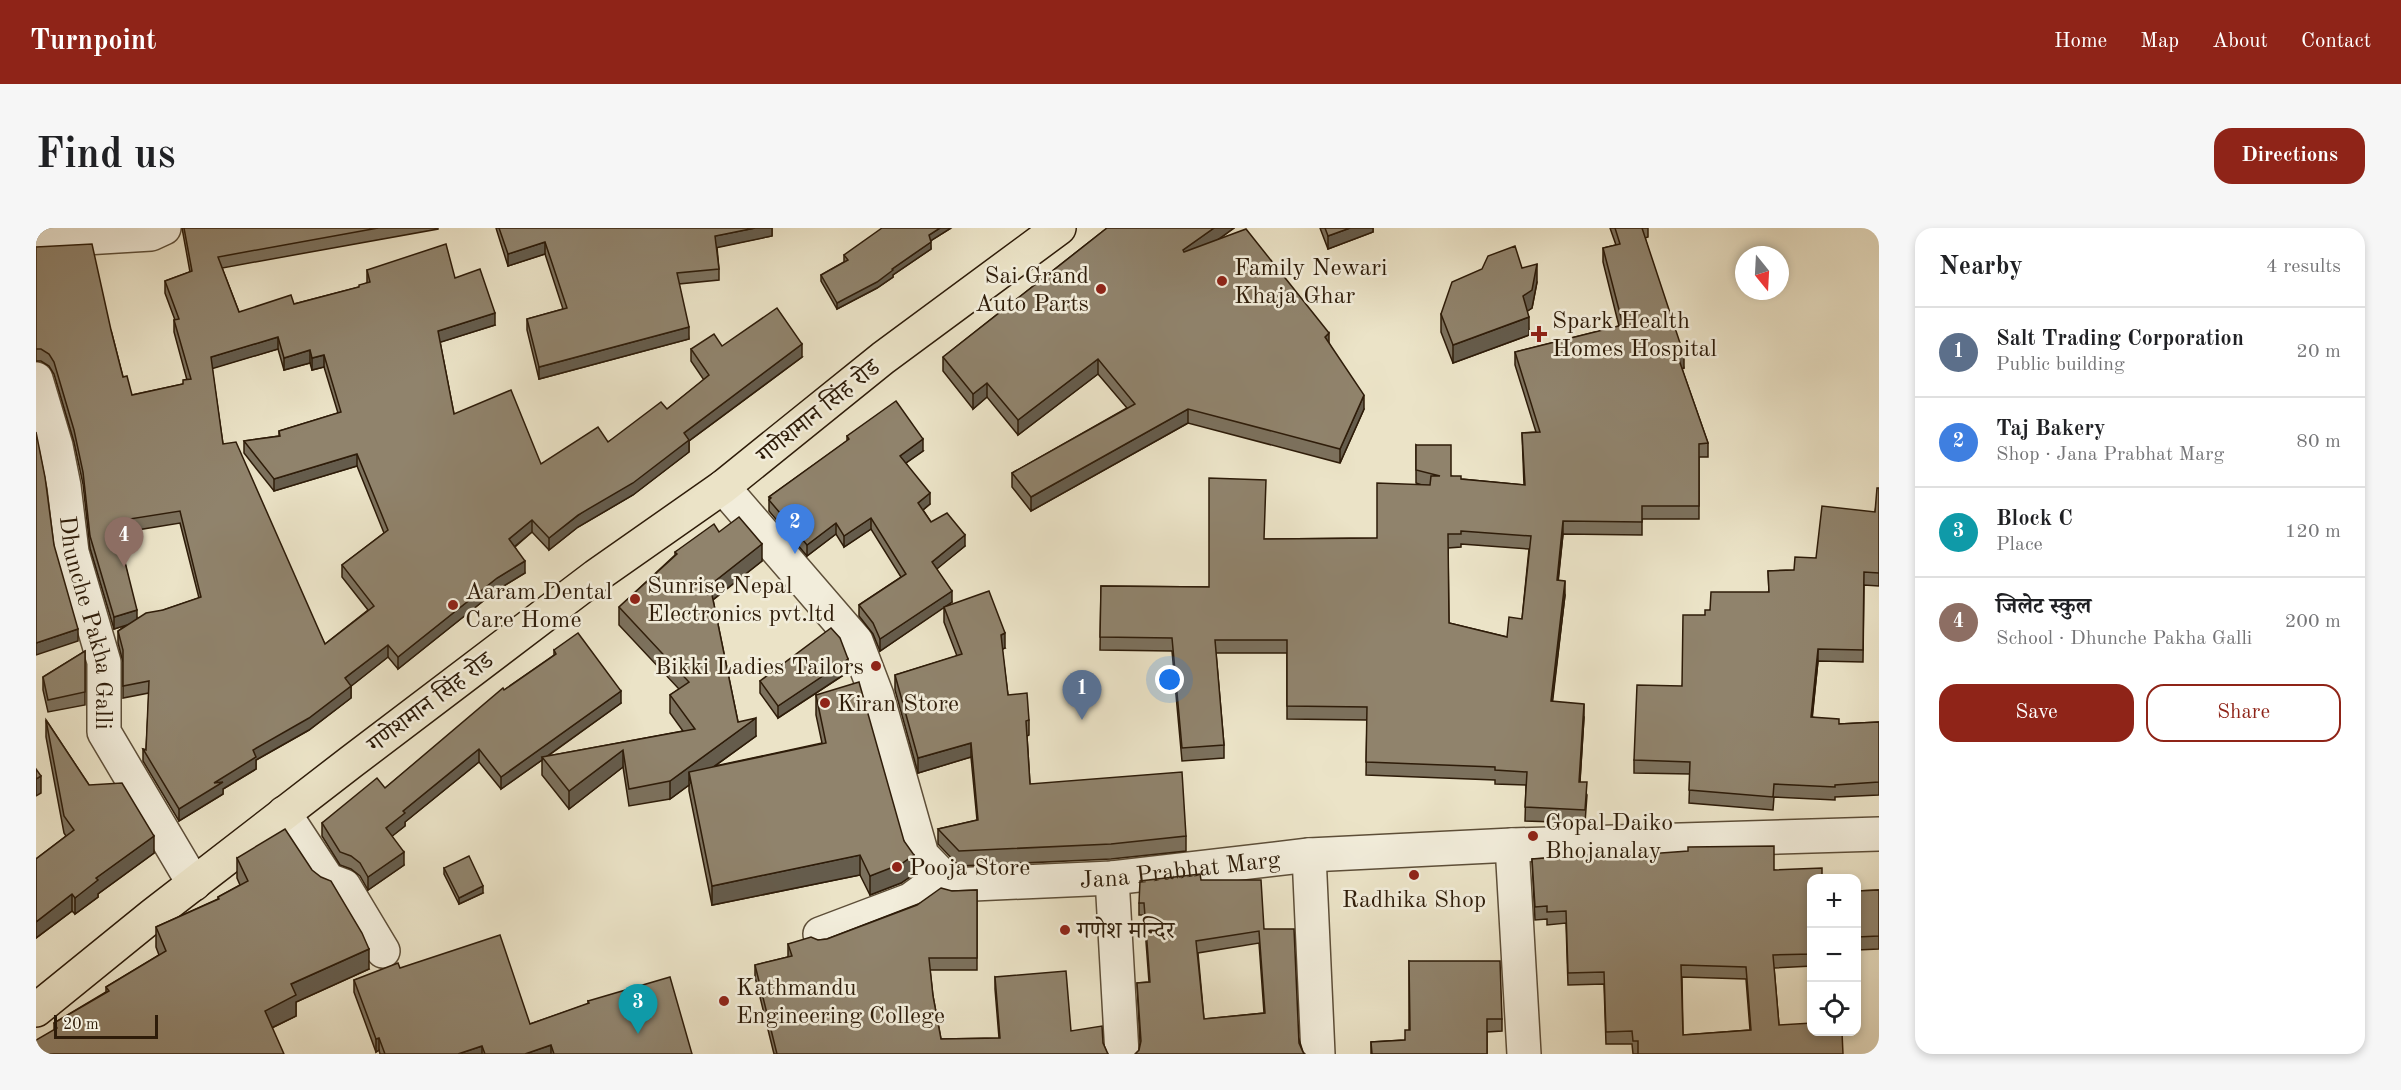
<!DOCTYPE html>
<meta charset="utf-8">
<style>
:root{--surface:#fff;--page:#f6f6f6;--text:#202124;--muted:#757577;--line:#e0e0e0;--accent:#8f2418}
body{margin:0;font-family:"Old Standard TT","Noto Serif Devanagari",serif;background:var(--page);color:var(--text)}
.controls{position:absolute;right:18px;bottom:18px;display:grid;overflow:hidden;border-radius:12px;box-shadow:0 3px 9px #0003}
.controls button{width:54px;height:54px;display:grid;place-items:center;padding:0;border:0;border-bottom:2px solid var(--line);background:var(--surface);color:var(--text);font:30px sans-serif}
.compass{position:absolute;left:1699px;top:18px;width:54px;height:54px;border-radius:50%;background:var(--surface);box-shadow:0 3px 9px #0003;rotate:162deg}
.scale{position:absolute;left:18px;bottom:15px;width:104px;box-sizing:border-box;padding-left:6px;border:3px solid #2e1c09;border-top:0;font-size:16px;line-height:21px;white-space:nowrap;color:#2e1c09;-webkit-text-stroke:4px #f2eddb;paint-order:stroke}
.you{position:absolute;left:1134px;top:452px;width:21px;height:21px;margin:-15px;border:4px solid #fff;border-radius:50%;background:#1a73e8;box-shadow:0 0 0 9px #1a73e833}
.badge{display:grid;place-items:center;width:39px;height:39px;border-radius:50%;background:var(--accent);color:#fff;font-size:20px;font-weight:700}
.pin{position:absolute;translate:-50% -50px;filter:drop-shadow(0 2px 3px #0008)}
.pin::after{content:'';position:absolute;top:32px;width:21px;height:18px;background:inherit;clip-path:polygon(0 0,100% 0,50% 100%)}
.list{margin:0;padding:0;list-style:none}
h2{display:flex;justify-content:space-between;align-items:center;height:78px;margin:0;padding:0 24px;font-size:26px}
h2 small{font-size:20px;font-weight:400;color:var(--muted)}
.list li{display:grid;grid-template-columns:39px 1fr auto;gap:18px;align-items:center;box-sizing:border-box;height:90px;padding:0 24px;border-top:2px solid var(--line)}
.list b{display:block;font-size:22px;white-space:nowrap}
.list p{margin:0;font-size:20px;white-space:nowrap;color:var(--muted)}
.list em{font-size:20px;font-style:normal;color:var(--muted)}
.actions{display:flex;gap:12px;padding:18px 24px}
.actions a{flex:1;padding:14px 0;border:2px solid var(--accent);border-radius:18px;text-align:center;font-size:21px;color:var(--accent)}
.actions .main{background:var(--accent);color:#fff}
.icon{flex:none;width:33px;height:33px;fill:none;stroke:currentColor;stroke-width:2;stroke-linecap:round;stroke-linejoin:round}
.map{position:relative;flex:none;width:1843px;height:826px;overflow:hidden;border-radius:18px}
header{display:flex;align-items:center;gap:36px;box-sizing:border-box;height:84px;padding:0 30px;background:var(--accent);color:#fff}
header strong{font-size:28px}
nav{display:flex;gap:33px;margin-inline-start:auto;font-size:21px}
.intro{display:flex;align-items:center;justify-content:space-between;box-sizing:border-box;height:144px;padding:0 36px}
h1{margin:0;font-size:42px}
.button{padding:15px 27px;border-radius:18px;background:var(--accent);color:#fff;font-size:21px;font-weight:700}
main{display:flex;gap:36px;padding:0 36px}
aside{flex:1;background:var(--surface);border-radius:18px;box-shadow:0 3px 9px #0003}
.map>svg:first-child{display:block}
</style>
<header>
<strong>Turnpoint</strong>
<nav><a>Home</a><a>Map</a><a>About</a><a>Contact</a></nav>
</header>
<div class="intro"><h1>Find us</h1><a class="button">Directions</a></div>
<main>
<div class="map">
<svg width="1843" height="826" viewBox="0 0 1843 826">
<rect width="100%" height="100%" fill="#ebe3c7"/>
<filter id="stains"><feTurbulence type="fractalNoise" baseFrequency=".00333" numOctaves="4"/><feColorMatrix values="0 0 0 0 .2 0 0 0 0 .09 0 0 0 0 .02 0 0 0 .5 -.17"/></filter>
<radialGradient id="worn" r=".72"><stop offset=".6" stop-color="#630" stop-opacity="0"/><stop offset="1" stop-color="#630" stop-opacity=".3"/></radialGradient>
<g fill="none" stroke-linecap="round" stroke-linejoin="round">
<g stroke="#5d4e38" stroke-width="36">
<g id="minor">
<polyline points="0,13 115,6 128,0"/>
<path id="s1" d="M0 151 20 218 28 258 36 324 68 434V504L158 656"/>
<path id="s2" d="M687 259 820 413 841 468 886 627 915 657 1076 650 1273 627 1476 617 1843 606"/>
<polyline points="248,585 292,652 308,658 347,723"/>
<polyline points="1476,617 1488,826"/>
<polyline points="1273,627 1282,826"/>
<polyline points="1076,650 1086,826"/>
<polyline points="784,706 874,672 907,648"/>
</g>
</g>
<g stroke="#2e1c09" stroke-width="36">
<polyline id="highway" points="0,782 117,687 315,534 560,348 687,259 847,130 1023,0"/>
</g>
<use href="#minor" stroke="#f2eddb" stroke-width="33"/>
<use href="#highway" stroke="#ebe3c7" stroke-width="33"/>
</g>
<g fill="#7c715d" stroke="#2e1c09" stroke-width="1.5" fill-rule="evenodd">
<path d="M146 0H402V1L186 40 203 84 258 76 323 59 331 55V42L419 50 459 97 404 114 418 186 505 236 572 214 631 181 668 152 655 133V121L686 118 766 129 653 213V224L597 267 542 299 513 322 496 304 479 319 489 345 461 362 362 441 352 429 315 458V470L273 502 220 532V541L187 561V566L143 593 107 533V521L110 522 113 465 87 470V434L82 415V403L90 397 78 401 54 320 47 256 38 214 18 146 13 138 5 133H0V19L75 102 87 149 96 167 147 156 151 152 138 104V92H139L129 65V53L154 44ZM242 121 248 142 274 135 276 142 288 139 302 185 243 203V208L208 213V225L238 263 321 238 348 305 306 337V349L332 382 289 416 187 216 176 140ZM144 295 163 370 101 391 87 326 91 325 89 304Z"/>
<polygon points="460,0 736,0 736,8 681,19 683,41 683,52 643,56 653,111 503,151 491,102 491,91 527,81 509,26 472,38"/>
<polygon points="915,0 894,13 895,21 857,47 857,49 841,60 801,81 785,53 785,47 808,34 808,27"/>
<polygon points="1071,0 1198,0 1183,11 1293,115 1328,181 1304,235 1152,195 995,283 976,259 976,245 1091,180 1062,146 982,207 951,169 937,181 907,143 907,129"/>
<polygon points="1284,0 1337,0 1337,4 1292,21"/>
<path d="M1574 0H1612V9L1609 10 1648 140 1646 141 1672 215V229H1663V291H1606V307L1527 306 1522 352 1529 367 1516 474 1548 489 1544 554 1551 567 1549 595 1489 593 1490 557 1459 556V552L1330 547 1331 492 1251 491V425H1180L1188 517V530L1146 533 1136 423 1064 422 1065 358 1173 359 1229 311 1341 310 1386 257 1380 255V217L1415 248 1425 251 1488 257 1486 205 1500 204 1479 137V124L1583 98 1567 34V20L1580 17ZM1425 316 1493 321 1486 391 1471 409 1413 395 1412 320 1425 319Z"/>
<polygon points="1486,40 1501,54 1496,80 1491,83 1493,107 1417,135 1405,104 1405,86"/>
<polygon points="811,208 887,223 870,235 894,276 887,282 895,294 929,318 900,341 916,374 908,379 969,420 966,421 972,467 993,492 993,507 991,508 994,556 1150,608 1150,623 1075,631 923,638 902,616 902,601 941,592 935,529 882,545 859,462 859,447 921,428 908,394 908,379 844,423 837,406 823,388 823,377 865,349 835,301 808,319 800,306 771,328 733,283 733,269 811,213"/>
<polygon points="1843,260 1843,358 1828,357 1827,434 1782,433 1776,489 1803,496 1843,494 1843,567 1799,569 1799,572 1738,569 1737,582 1653,575 1654,546 1598,545 1598,532 1646,458 1669,387 1674,382 1733,364 1732,343 1758,342 1780,330 1839,284"/>
<polygon points="683,304 726,333 677,372 702,494 720,508 679,538 786,515 780,487 780,467 868,613 878,646 865,655 834,667 824,647 676,677 653,563 653,557 634,571 593,578 587,539 533,581 506,547 506,532 465,561 443,534 369,594 369,598 356,608 368,637 332,662 324,648 315,641 304,637 286,608 286,595 349,560 468,462 518,427 518,422 585,475 512,528 647,503 634,485 634,467 643,461 583,397 583,379 639,327 639,324"/>
<polygon points="49,423 49,477 12,484 7,462 7,449"/>
<polygon points="812,444 742,490 724,465 724,453"/>
<polygon points="10,492 53,557 118,625 62,666 62,669 39,686 36,683 0,710 0,631 30,608 28,605 10,509"/>
<path d="M1598 627 1738 642 1776 651V738L1738 740 1743 797 1602 826H1597L1596 816H1570L1568 756 1532 757 1530 695 1511 697V691L1499 692 1496 631ZM1646 749 1710 751 1714 802 1647 807Z"/>
<polygon points="201,630 333,741 260,774 260,788 236,800 18,801 18,795 70,764 70,759 123,727 120,719 120,699 182,671 182,669 204,657 201,650"/>
<polygon points="408,640 447,665 423,676 408,646"/>
<path d="M1165 652 1228 701 1267 824 1103 822 1104 815 1101 755 1113 754 1108 687H1103V675ZM1223 715 1228 785 1168 791 1162 725Z"/>
<polygon points="941,662 941,742 894,742 897,768 905,811 963,810 959,761 959,749 1035,803 1067,815 1071,824 1072,826 738,826 719,749 719,737 752,729 752,716 791,711 916,663"/>
<polygon points="1843,662 1843,721 1821,722 1821,663"/>
<polygon points="1373,733 1466,791 1466,803 1451,804 1451,826 1335,826 1335,814 1369,812 1373,802"/>
<polygon points="364,740 494,796 552,776 552,773 656,826 344,826 343,822 340,824 318,764 318,752"/>
</g>
<g fill="#655c4c" stroke="#2e1c09" stroke-width="1.5">
<polygon points="719,0 736,0 736,8 679,20 679,8"/>
<polygon points="904,0 915,0 893,14 893,7"/>
<polygon points="1178,0 1198,0 1147,37 1147,22"/>
<polygon points="1314,0 1337,0 1337,4 1292,21 1292,8"/>
<polygon points="509,14 509,26 472,38 472,26"/>
<polygon points="895,14 895,21 857,47 857,49 841,60 801,81 801,75 856,41"/>
<polygon points="1501,36 1501,54 1496,80 1487,86 1487,68"/>
<polygon points="459,85 459,97 402,115 402,103"/>
<polygon points="1493,89 1493,107 1417,135 1417,117"/>
<polygon points="653,99 653,111 503,151 503,139"/>
<polygon points="1293,105 1293,119 1289,109"/>
<polygon points="242,109 242,121 175,141 175,129"/>
<polygon points="766,116 766,129 653,213 653,224 597,267 542,299 513,322 513,310 648,205"/>
<polygon points="274,122 274,135 248,142 248,130"/>
<polygon points="288,127 288,139 276,142 276,130"/>
<polygon points="1648,127 1648,140 1642,142 1642,129"/>
<polygon points="1062,131 1062,146 982,207 982,192"/>
<polygon points="951,155 951,169 937,181 937,166"/>
<polygon points="1328,167 1328,181 1304,235 1304,221"/>
<polygon points="1152,181 1152,195 995,283 995,269"/>
<polygon points="887,211 887,223 864,239 864,228"/>
<polygon points="321,226 321,238 238,263 238,251"/>
<polygon points="894,265 894,276 882,286 882,275"/>
<polygon points="835,290 835,301 808,319 808,308"/>
<polygon points="496,292 496,304 473,323 473,311"/>
<polygon points="1527,293 1527,306 1521,365 1521,352"/>
<polygon points="800,295 800,306 771,328 771,317"/>
<polygon points="929,307 929,318 896,345 896,334"/>
<polygon points="91,313 91,325 84,327 84,314"/>
<polygon points="726,316 726,333 674,374 674,357"/>
<polygon points="489,333 489,345 461,362 362,441 362,429 461,350"/>
<polygon points="1529,353 1529,367 1515,487 1515,473"/>
<polygon points="916,363 916,374 844,423 844,411"/>
<polygon points="101,382 101,394 78,401 78,389"/>
<polygon points="42,401 42,413 0,427 0,415"/>
<polygon points="969,405 969,420 965,422 965,407"/>
<polygon points="352,417 352,429 309,463 309,450"/>
<polygon points="1782,421 1782,433 1775,502 1775,489"/>
<polygon points="812,431 812,444 742,490 742,478"/>
<polygon points="315,458 315,470 273,502 220,532 220,541 187,561 187,566 143,593 143,581 217,522"/>
<polygon points="585,463 585,475 507,531 506,529 506,532 465,561 465,549"/>
<polygon points="1548,476 1548,489 1543,567 1543,554"/>
<polygon points="720,490 720,508 655,555 653,544 653,557 634,571 634,553"/>
<polygon points="935,515 935,529 882,545 882,530"/>
<polygon points="443,521 443,534 369,594 369,598 350,613 350,600 367,583"/>
<polygon points="587,522 587,539 533,581 533,563"/>
<polygon points="5,548 5,565 0,568 0,551"/>
<polygon points="118,608 118,625 62,666 62,669 39,686 39,670 60,650"/>
<polygon points="368,624 368,637 332,662 332,649"/>
<polygon points="824,627 824,647 676,677 676,658"/>
<polygon points="878,627 878,646 865,655 834,667 834,648"/>
<polygon points="447,658 447,665 423,676 423,670"/>
<polygon points="36,666 36,683 0,710 0,694"/>
<polygon points="333,721 333,741 260,774 260,788 229,803 229,783 255,756"/>
<polygon points="343,810 343,822 340,824 340,811"/>
<polygon points="515,817 515,826 489,826"/>
<polygon points="446,818 446,826 422,826"/>
</g>
<g fill="#90836c" stroke="#2e1c09" stroke-width="1.5" fill-rule="evenodd">
<path d="M148 0H342L182 29 203 84 255 67 258 76 323 59V57L334 54 331 42 410 16 419 50 444 41 459 85 402 103 418 186 475 162 505 236 562 199 572 214 625 174 631 181 673 147 655 121 678 106 686 118 741 80 766 116 648 205 653 212 597 255 542 287 513 310 496 292 473 311 489 333 461 350 362 429 352 417 309 450 315 458 273 490 217 522 220 529 178 555 187 554 143 581 107 521 110 522 113 453 87 458V422L82 403 110 385 127 382 165 369 144 283 87 292 91 313 84 314 101 382 78 389 54 308 47 244 38 202 18 134 13 126 5 121H0V19L56 16 75 102 87 149 91 148 96 167 147 156V152L155 151 138 92 143 91 129 53 156 43ZM242 109 248 130 274 122 276 130 288 127 305 184 243 203 244 208 208 213 238 251 321 226 352 302 306 337 338 378 289 416 200 214 187 216 175 129Z"/>
<polygon points="463,0 719,0 679,8 683,41 641,45 653,99 503,139 491,91 531,80 509,14 472,26"/>
<polygon points="846,0 904,0 893,7 895,14 856,41 857,42 841,54 801,75 785,47 812,32 808,27"/>
<polygon points="1071,0 1178,0 1147,22 1148,24 1210,1 1293,105 1289,109 1328,167 1304,221 1152,181 995,269 976,245 1099,176 1062,131 982,192 951,155 937,166 907,129"/>
<polygon points="1289,0 1314,0 1292,8"/>
<path d="M1579 0H1606L1648 127 1642 129 1672 215 1663 216V278H1606V294L1527 293 1521 352 1529 353 1515 473 1548 476 1543 554H1551L1549 582 1489 579 1491 544 1459 542V539L1330 534 1331 479 1251 478V412H1179L1188 517 1146 520 1136 410 1064 409 1065 358 1173 359V250L1230 252 1228 311 1341 310V255L1394 257 1395 248H1404L1380 242V217H1415V248H1425V251L1489 257 1486 205 1504 204 1479 124 1587 97 1567 20 1584 16ZM1425 303 1495 308 1486 391 1473 389 1471 409 1413 395 1412 306H1425Z"/>
<polygon points="1479,18 1486,40 1501,36 1496,62 1487,68 1493,89 1417,117 1405,86 1416,54 1446,41 1452,28"/>
<polygon points="860,173 887,211 864,228 894,265 882,275 895,294 911,285 929,307 896,334 916,363 844,411 837,395 823,377 870,346 835,290 808,308 800,295 771,317 733,272 735,270 733,269 813,211 811,208"/>
<polygon points="0,204 9,249 18,317 42,401 0,415"/>
<polygon points="1841,260 1843,260 1843,345 1828,344 1827,422 1782,421 1775,489 1803,491 1803,496 1843,494 1843,554 1799,557 1799,559 1738,556 1737,569 1653,562 1654,534 1598,532 1601,457 1646,458 1647,387 1669,387 1669,382 1674,382 1675,364 1733,364 1732,343 1758,342 1759,329 1780,330 1786,278 1839,284"/>
<polygon points="703,289 726,316 674,357 702,494 720,490 634,553 593,561 587,522 533,563 506,529 659,501 634,467 653,454 583,379 641,326 639,324 678,296 683,304"/>
<polygon points="953,363 969,405 965,407 972,467 991,465 993,492 990,493 994,556 1146,544 1150,608 1075,616 923,623 902,601 942,592 935,515 882,530 859,447 926,426 908,379"/>
<polygon points="795,400 804,410 812,431 742,478 724,453"/>
<polygon points="542,405 585,463 465,549 443,521 367,583 369,585 350,600 368,624 332,649 324,635 315,628 304,624 286,595 341,550 349,560 467,460 468,462 520,426 518,422"/>
<polygon points="49,423 49,464 12,472 7,449"/>
<polygon points="823,454 868,613 878,627 865,636 834,648 824,627 676,658 653,544 790,515 780,467"/>
<polygon points="10,492 53,557 86,555 118,608 60,650 62,652 39,670 36,666 0,694 0,631 38,602 28,588"/>
<polygon points="0,541 5,548 0,551"/>
<polygon points="249,601 276,642 285,649 295,653 326,705 333,721 255,756 260,767 229,783 248,826 0,826 0,812 21,800 18,795 73,763 70,759 130,723 120,699 183,671 182,669 212,653 201,630"/>
<path d="M1738 618V642L1786 640V651H1776V726L1737 727 1743 797 1776 795V804H1806L1807 826H1602V813H1597L1596 803 1570 804 1568 744 1532 745 1530 683 1511 684V678L1499 679 1496 631 1598 623V627L1652 623V619ZM1645 737 1710 739 1715 802 1647 807Z"/>
<polygon points="433,628 447,658 423,670 408,640"/>
<path d="M1164 646 1165 652H1225L1228 701H1258L1263 815 1267 824 1269 826H1099L1103 822 1105 813 1101 755 1114 754 1108 675H1103L1104 653ZM1223 703 1229 785 1168 791 1160 713Z"/>
<polygon points="905,660 916,663 941,662 941,730 893,730 897,768 905,811 964,810 959,749 1030,743 1035,803 1066,798 1067,815 1071,824 1072,826 741,826 719,737 756,728 752,716 775,709 782,712 791,711 881,677"/>
<polygon points="1843,662 1843,708 1821,709 1821,663"/>
<polygon points="464,707 494,796 553,775 552,773 634,749 656,826 518,826 515,817 489,826 449,826 446,818 422,826 349,826 343,810 340,811 318,752 362,735 364,740"/>
<polygon points="1373,733 1464,733 1466,791 1451,791 1451,826 1336,826 1335,814 1369,812 1369,802 1374,802"/>
</g>
<g fill="#8f2418" stroke="#f2eddb" stroke-width="2">
<circle cx="1186" cy="53" r="6"/>
<circle cx="1065" cy="61" r="6"/>
<path d="M1500 97h6v6h6v6h-6v6h-6v-6h-6v-6h6z"/>
<circle cx="599" cy="371" r="6"/>
<circle cx="417" cy="377" r="6"/>
<circle cx="840" cy="438" r="6"/>
<circle cx="789" cy="475" r="6"/>
<circle cx="1497" cy="608" r="6"/>
<circle cx="861" cy="639" r="6"/>
<circle cx="1378" cy="647" r="6"/>
<circle cx="1029" cy="702" r="6"/>
<circle cx="688" cy="773" r="6"/>
</g>
<g text-anchor="middle" stroke-width="5" stroke-linejoin="round" paint-order="stroke">
<g font-size="24" fill="#2e1c09" stroke="#f2eddb" text-anchor="start">
<text x="1198" y="47">Family Newari<tspan x="1198" dy="28">Khaja Ghar</tspan></text>
<text x="1053" y="55" text-anchor="end">Sai Grand<tspan x="1053" dy="28">Auto Parts</tspan></text>
<text x="1516" y="100">Spark Health<tspan x="1516" dy="28">Homes Hospital</tspan></text>
<text x="611" y="365">Sunrise Nepal<tspan x="611" dy="28">Electronics pvt.ltd</tspan></text>
<text x="429" y="371">Aaram Dental<tspan x="429" dy="28">Care Home</tspan></text>
<text x="828" y="446" text-anchor="end">Bikki Ladies Tailors</text>
<text x="801" y="483">Kiran Store</text>
<text x="1509" y="602">Gopal Daiko<tspan x="1509" dy="28">Bhojanalay</tspan></text>
<text x="873" y="647">Pooja Store</text>
<text x="1378" y="679" text-anchor="middle">Radhika Shop</text>
<text x="1041" y="710">गणेश मन्दिर</text>
<text x="700" y="767">Kathmandu<tspan x="700" dy="28">Engineering College</tspan></text>
</g>
<g font-size="24" fill="#2e1c09" stroke="#f2eddb">
<text transform="translate(782 183) rotate(-39)" y="8">गणेशमान सिंह रोड</text>
<text dy="8" stroke="none"><textPath href="#s1" startOffset="250">Dhunche Pakha Galli</textPath></text>
<text transform="translate(394 474) rotate(-37)" y="8">गणेशमान सिंह रोड</text>
<text dy="8" stroke="none"><textPath href="#s2" startOffset="699">Jana Prabhat Marg</textPath></text>
</g>
</g>
<rect width="100%" height="100%" filter="url(#stains)"/>
<rect width="100%" height="100%" fill="url(#worn)"/>
</svg>
<div class="controls">
<button>+</button>
<button>−</button>
<button><svg class="icon" aria-label="locate" viewBox="0 0 24 24"><circle cx="12" cy="12" r="6"/><path d="M12 2v4M12 18v4M2 12h4M18 12h4"/></svg></button>
</div>
<svg class="compass" viewBox="-18 -18 36 36"><path d="M0-13l5 13h-10z" fill="#e53935"/><path d="M0 13l5-13h-10z" fill="#757577"/></svg>
<div class="scale">20 m</div>
<div class="you"></div>
<div class="pin badge" style="left:1046px;top:492px;background:#5c6f8a">1</div>
<div class="pin badge" style="left:759px;top:326px;background:#3f7fe0">2</div>
<div class="pin badge" style="left:602px;top:806px;background:#0f9aa8">3</div>
<div class="pin badge" style="left:88px;top:339px;background:#8d6e63">4</div>
</div>
<aside>
<h2>Nearby<small>4 results</small></h2>
<ul class="list">
<li><span class="badge" style="background:#5c6f8a">1</span><div><b>Salt Trading Corporation</b><p>Public building</p></div><em>20 m</em></li>
<li><span class="badge" style="background:#3f7fe0">2</span><div><b>Taj Bakery</b><p>Shop · Jana Prabhat Marg</p></div><em>80 m</em></li>
<li><span class="badge" style="background:#0f9aa8">3</span><div><b>Block C</b><p>Place</p></div><em>120 m</em></li>
<li><span class="badge" style="background:#8d6e63">4</span><div><b>जिलेट स्कुल</b><p>School · Dhunche Pakha Galli</p></div><em>200 m</em></li>
</ul>
<div class="actions"><a class="main">Save</a><a>Share</a></div>
</aside>
</main>
